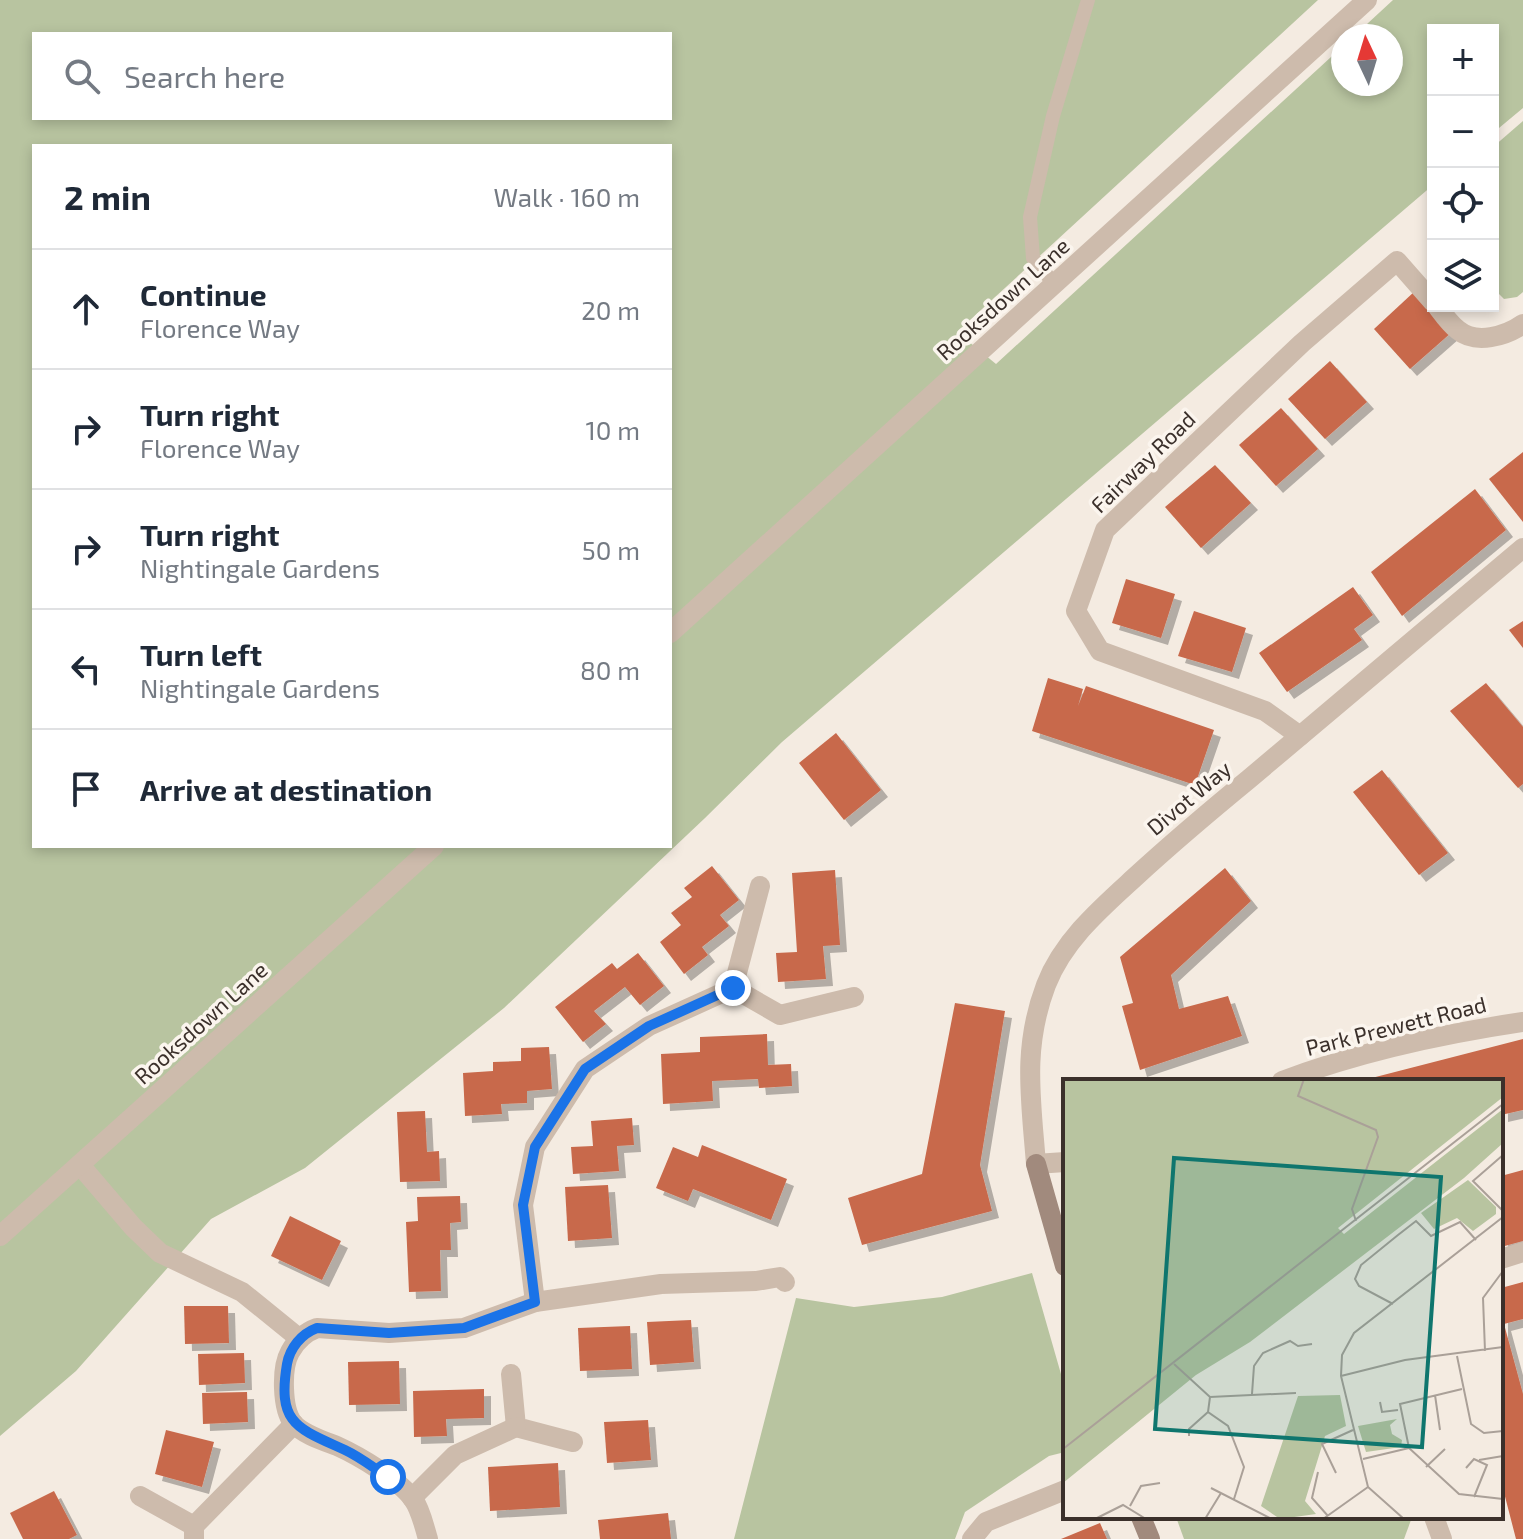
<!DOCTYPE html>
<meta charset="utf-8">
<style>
:root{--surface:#fff;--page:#f2f2f3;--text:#1f2937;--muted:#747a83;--line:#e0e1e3}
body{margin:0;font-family:"Exo 2",sans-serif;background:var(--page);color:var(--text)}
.controls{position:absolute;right:24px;top:24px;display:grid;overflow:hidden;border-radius:0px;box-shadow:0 4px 12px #0003}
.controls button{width:72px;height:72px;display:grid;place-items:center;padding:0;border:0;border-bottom:2px solid var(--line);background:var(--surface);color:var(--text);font:40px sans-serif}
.compass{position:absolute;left:1331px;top:24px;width:72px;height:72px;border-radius:50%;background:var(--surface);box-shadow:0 4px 12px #0003;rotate:356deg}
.stop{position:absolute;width:24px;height:24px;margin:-18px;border:6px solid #1a73e8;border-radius:50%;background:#fff}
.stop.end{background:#1a73e8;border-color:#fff;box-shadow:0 2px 8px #0008}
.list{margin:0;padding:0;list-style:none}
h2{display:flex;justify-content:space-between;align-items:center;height:104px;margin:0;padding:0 32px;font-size:34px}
h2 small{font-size:26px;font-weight:400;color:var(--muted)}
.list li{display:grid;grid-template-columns:52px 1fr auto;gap:24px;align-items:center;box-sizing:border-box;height:120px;padding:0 32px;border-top:2px solid var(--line)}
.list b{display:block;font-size:30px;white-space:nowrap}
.list p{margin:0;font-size:26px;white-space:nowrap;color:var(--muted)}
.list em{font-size:26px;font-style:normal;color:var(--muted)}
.icon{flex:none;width:44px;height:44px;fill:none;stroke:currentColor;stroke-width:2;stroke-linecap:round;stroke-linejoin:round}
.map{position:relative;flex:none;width:1523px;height:1539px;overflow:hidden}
.search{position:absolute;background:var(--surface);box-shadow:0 4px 12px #0003;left:32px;top:32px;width:640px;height:88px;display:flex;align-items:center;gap:20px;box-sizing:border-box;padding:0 28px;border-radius:0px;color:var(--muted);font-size:30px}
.panel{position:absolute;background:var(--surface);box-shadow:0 4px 12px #0003;left:32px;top:144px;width:640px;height:704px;border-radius:0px}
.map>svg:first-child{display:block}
</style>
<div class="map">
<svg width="1523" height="1539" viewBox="0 0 1523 1539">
<defs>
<filter id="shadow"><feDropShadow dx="7" dy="7" stdDeviation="0" flood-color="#0004"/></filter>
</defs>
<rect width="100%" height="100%" fill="#f4ebe1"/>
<g fill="#b8c4a0" fill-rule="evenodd">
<path d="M0 0H1318L957 332 996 364 1343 46V84H1391V36H1354L1393 0H1523V108L1493 133V30H1433V185L782 742 705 818 504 1008 305 1168 211 1219 76 1371 0 1436ZM34 34H670V118H34ZM34 146H670V846H34Z"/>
<polygon points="1523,121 1523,292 1517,297 1504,299 1493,288 1493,147"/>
<polygon points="1032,1273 1065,1388 1065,1452 1049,1456 965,1512 955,1539 734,1539 796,1298 854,1307 942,1297"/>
<polygon points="1176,1517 1410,1517 1411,1520 1404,1539 1184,1539"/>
</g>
<g fill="#c8694b" filter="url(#shadow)">
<polygon points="1415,291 1452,332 1410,369 1374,329"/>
<polygon points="1330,361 1367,402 1325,439 1288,399"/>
<polygon points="1281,408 1318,449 1276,486 1239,445"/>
<polygon points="1523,452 1523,522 1489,479"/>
<polygon points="1215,465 1251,503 1201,548 1165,507"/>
<polygon points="1475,489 1506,530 1402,616 1371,572"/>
<polygon points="1126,579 1175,594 1161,638 1112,623"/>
<polygon points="1353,587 1373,615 1354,629 1362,640 1287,692 1259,653"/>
<polygon points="1194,611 1246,628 1232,672 1178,656"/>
<polygon points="1523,621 1523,648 1509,630"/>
<polygon points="1048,678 1083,689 1078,706 1086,686 1214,730 1195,785 1032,731"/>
<polygon points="1486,683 1523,727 1523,784 1518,788 1450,711"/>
<polygon points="836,733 881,790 844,820 799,763"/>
<polygon points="1382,770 1448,853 1419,875 1353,792"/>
<polygon points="712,866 739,900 720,915 729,926 702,947 708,955 684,974 660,942 681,925 671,913 692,897 684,888"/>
<polygon points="1225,868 1251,901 1171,975 1179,1009 1228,996 1242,1036 1140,1070 1122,1006 1133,1003 1120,957"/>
<polygon points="835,870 840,945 823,946 826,979 778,982 776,953 797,952 792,873"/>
<polygon points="638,953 664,986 640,1005 625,987 594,1011 606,1024 583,1042 555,1007 612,963 617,969"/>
<polygon points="955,1003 1005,1011 980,1165 992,1211 862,1245 848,1198 922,1174"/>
<polygon points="767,1034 768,1065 791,1064 792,1086 759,1088 758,1079 712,1081 713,1101 663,1104 661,1054 700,1052 700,1037"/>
<polygon points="1523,1039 1523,1110 1501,1115 1501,1081 1360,1081"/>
<polygon points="549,1047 552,1089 527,1091 527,1103 501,1104 502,1114 465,1116 463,1073 493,1071 493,1062 521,1061 521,1048"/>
<polygon points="425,1111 427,1152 439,1151 440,1181 400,1182 397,1112"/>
<polygon points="632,1118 634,1145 617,1146 619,1171 573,1174 571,1147 593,1146 591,1121"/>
<polygon points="702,1145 787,1179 771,1220 693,1189 688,1201 656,1188 673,1147 698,1157"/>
<polygon points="1523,1170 1523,1241 1501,1247 1501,1176"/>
<polygon points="608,1185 612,1238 568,1241 565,1187"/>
<polygon points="460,1196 461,1222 450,1223 451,1250 440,1250 441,1291 409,1292 406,1222 418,1221 417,1197"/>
<polygon points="290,1216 341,1241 322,1280 271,1256"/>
<polygon points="1523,1282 1523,1319 1504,1324 1523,1394 1523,1539 1516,1539 1501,1481 1501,1288"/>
<polygon points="184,1306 228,1306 229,1343 185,1344"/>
<polygon points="691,1320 694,1362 650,1365 647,1322"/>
<polygon points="630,1326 632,1369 580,1371 578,1328"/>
<polygon points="244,1353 245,1383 199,1385 198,1354"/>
<polygon points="399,1361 400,1404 349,1405 348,1362"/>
<polygon points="484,1389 484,1418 446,1419 447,1436 414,1437 413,1391"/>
<polygon points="247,1392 248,1422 203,1424 202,1393"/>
<polygon points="648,1420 651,1460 607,1463 604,1422"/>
<polygon points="166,1430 214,1442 202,1487 155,1474"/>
<polygon points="558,1463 560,1507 490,1511 488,1467"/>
<polygon points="54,1491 77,1535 69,1539 23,1539 10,1513"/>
<polygon points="668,1513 671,1539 600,1539 598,1520"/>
<polygon points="1100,1523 1107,1539 1061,1539"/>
</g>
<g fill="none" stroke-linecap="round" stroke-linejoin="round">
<polyline stroke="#cdbbac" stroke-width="14" points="1055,285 1033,258 1030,217 1053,116 1088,0"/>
<g stroke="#cdbbac" stroke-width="20">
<path d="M1437 306C1443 314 1450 324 1458 330 1476 345 1506 336 1523 324"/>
<polyline points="670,633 1367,0"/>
<polyline points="1300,736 1265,711 1100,651 1076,611 1105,530 1302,343 1397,261 1433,302"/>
<polyline points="733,988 780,1015 854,997"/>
<polyline points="733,988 760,886"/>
<path d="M1282 1081C1359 1052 1442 1034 1523 1022"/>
<path d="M1065 1162 1036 1164C1031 1099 1022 1048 1046 985 1063 941 1100 909 1134 878 1171 844 1210 811 1249 779 1340 702 1432 625 1523 548"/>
<polyline points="80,1165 133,1227 160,1253 242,1292 300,1339"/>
<polyline points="0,1236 434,846"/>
<polyline points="1501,1259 1523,1252"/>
<polyline points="535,1302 523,1205 535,1147 585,1069 649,1026 733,988"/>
<polyline points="511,1374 516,1427 573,1442"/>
<polyline points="140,1496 194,1526"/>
<polyline points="412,1498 455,1455 516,1427"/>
<polyline points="1434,1517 1442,1539"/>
<polyline points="194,1539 194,1526 294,1424"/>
<path d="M428 1539C424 1526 421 1510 413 1499 398 1479 359 1456 337 1446 324 1441 302 1434 293 1423 282 1409 281 1368 290 1352 296 1341 306 1332 317 1328L389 1333 464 1328 535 1302 661 1284 756 1281 780 1277 785 1282"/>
<polyline points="972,1539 986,1522 1065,1490"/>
</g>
<g stroke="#a18a7d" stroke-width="20">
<polyline points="1036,1164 1065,1266"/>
<polyline points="1141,1517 1150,1539"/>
</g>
</g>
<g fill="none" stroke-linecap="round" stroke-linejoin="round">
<path stroke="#1a73e8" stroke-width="10" d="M388 1477C374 1468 360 1457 345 1450 297 1428 277 1424 287 1364 290 1348 301 1334 317 1328L389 1333 464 1328 535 1302 523 1205 535 1147 585 1069 649 1026 733 988"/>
</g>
<g text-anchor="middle" stroke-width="7" stroke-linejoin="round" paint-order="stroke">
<g font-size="22" fill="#3b302b" stroke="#fbf5ee">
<text transform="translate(1003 299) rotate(-42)" y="8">Rooksdown Lane</text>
<text transform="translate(1143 462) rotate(-44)" y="8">Fairway Road</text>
<text transform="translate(1189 798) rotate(-40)" y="8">Divot Way</text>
<text transform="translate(201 1023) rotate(-42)" y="8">Rooksdown Lane</text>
<text transform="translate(1396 1026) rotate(-14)" y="8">Park Prewett Road</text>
</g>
</g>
<g transform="translate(1063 1079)">
<rect width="440" height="440" fill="#f4ebe1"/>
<path d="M0 0H440V18L275 149 281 155 440 30V64L401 99 187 263 133 296 0 404ZM405 101 433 128V135L410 152 394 139 371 150 358 134ZM277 316 283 347 262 357 242 422 253 435 217 440 198 427 235 317ZM334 340 327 346 329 355 339 361 338 368 303 373 295 347Z" fill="#b8c4a0"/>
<path fill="none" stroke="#aaa098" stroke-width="2" d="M241 0 235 17 313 51 315 58 289 130 293 142M440 76 410 102 440 132M330 225 296 207 292 200 298 186 335 156 353 142 368 157 397 143 413 161M422 272 420 219 440 192M394 277 408 345 421 354 440 352M111 285 147 318 233 314M278 297 342 281 440 268M399 310 337 325 346 369 396 415 440 420M189 315 191 287 200 274 227 262 235 267 249 265M372 316 377 351M147 318 145 333 165 347 181 388 171 420M317 323 319 333 335 331M126 357V350L145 333M0 370 440 25M300 380 346 369M416 381 440 377M363 388 382 370M403 389 411 380 424 386 411 418M255 393 249 419 265 437M273 394 259 365 290 351M148 409 209 440M67 427 78 407 97 404M32 440 60 426 83 440M142 440 158 414M260 440 305 408M341 440 305 408 278 297 279 276 291 254 440 138"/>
<path fill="#0f766e" fill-opacity="0.15" stroke="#0f766e" stroke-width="4" d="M111 79 378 98 359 368 92 350Z"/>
<rect width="440" height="440" fill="none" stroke="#3b302b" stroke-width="4"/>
</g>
</svg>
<div class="controls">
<button>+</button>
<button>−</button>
<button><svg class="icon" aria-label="locate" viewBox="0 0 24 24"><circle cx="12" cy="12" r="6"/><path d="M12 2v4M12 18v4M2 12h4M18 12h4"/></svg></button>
<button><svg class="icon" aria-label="layers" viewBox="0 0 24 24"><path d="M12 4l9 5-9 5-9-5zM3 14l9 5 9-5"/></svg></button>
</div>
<svg class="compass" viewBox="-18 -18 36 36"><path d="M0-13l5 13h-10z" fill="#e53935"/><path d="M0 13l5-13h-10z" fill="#747a83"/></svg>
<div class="stop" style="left:388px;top:1477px"></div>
<div class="stop end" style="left:733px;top:988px"></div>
<div class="search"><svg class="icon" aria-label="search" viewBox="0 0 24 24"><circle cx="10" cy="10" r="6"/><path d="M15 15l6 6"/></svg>Search here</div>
<section class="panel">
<h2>2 min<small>Walk · 160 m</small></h2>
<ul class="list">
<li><svg class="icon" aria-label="ahead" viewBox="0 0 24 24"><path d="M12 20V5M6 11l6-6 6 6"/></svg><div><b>Continue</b><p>Florence Way</p></div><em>20 m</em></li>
<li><svg class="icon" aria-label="right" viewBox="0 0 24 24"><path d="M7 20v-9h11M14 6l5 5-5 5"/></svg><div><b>Turn right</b><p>Florence Way</p></div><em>10 m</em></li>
<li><svg class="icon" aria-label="right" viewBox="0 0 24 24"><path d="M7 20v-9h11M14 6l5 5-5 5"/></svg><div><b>Turn right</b><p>Nightingale Gardens</p></div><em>50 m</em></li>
<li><svg class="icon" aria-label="left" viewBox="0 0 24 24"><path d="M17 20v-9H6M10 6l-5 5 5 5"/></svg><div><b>Turn left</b><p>Nightingale Gardens</p></div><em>80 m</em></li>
<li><svg class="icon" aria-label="arrive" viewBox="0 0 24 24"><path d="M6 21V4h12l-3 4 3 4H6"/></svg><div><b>Arrive at destination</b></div></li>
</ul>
</section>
</div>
